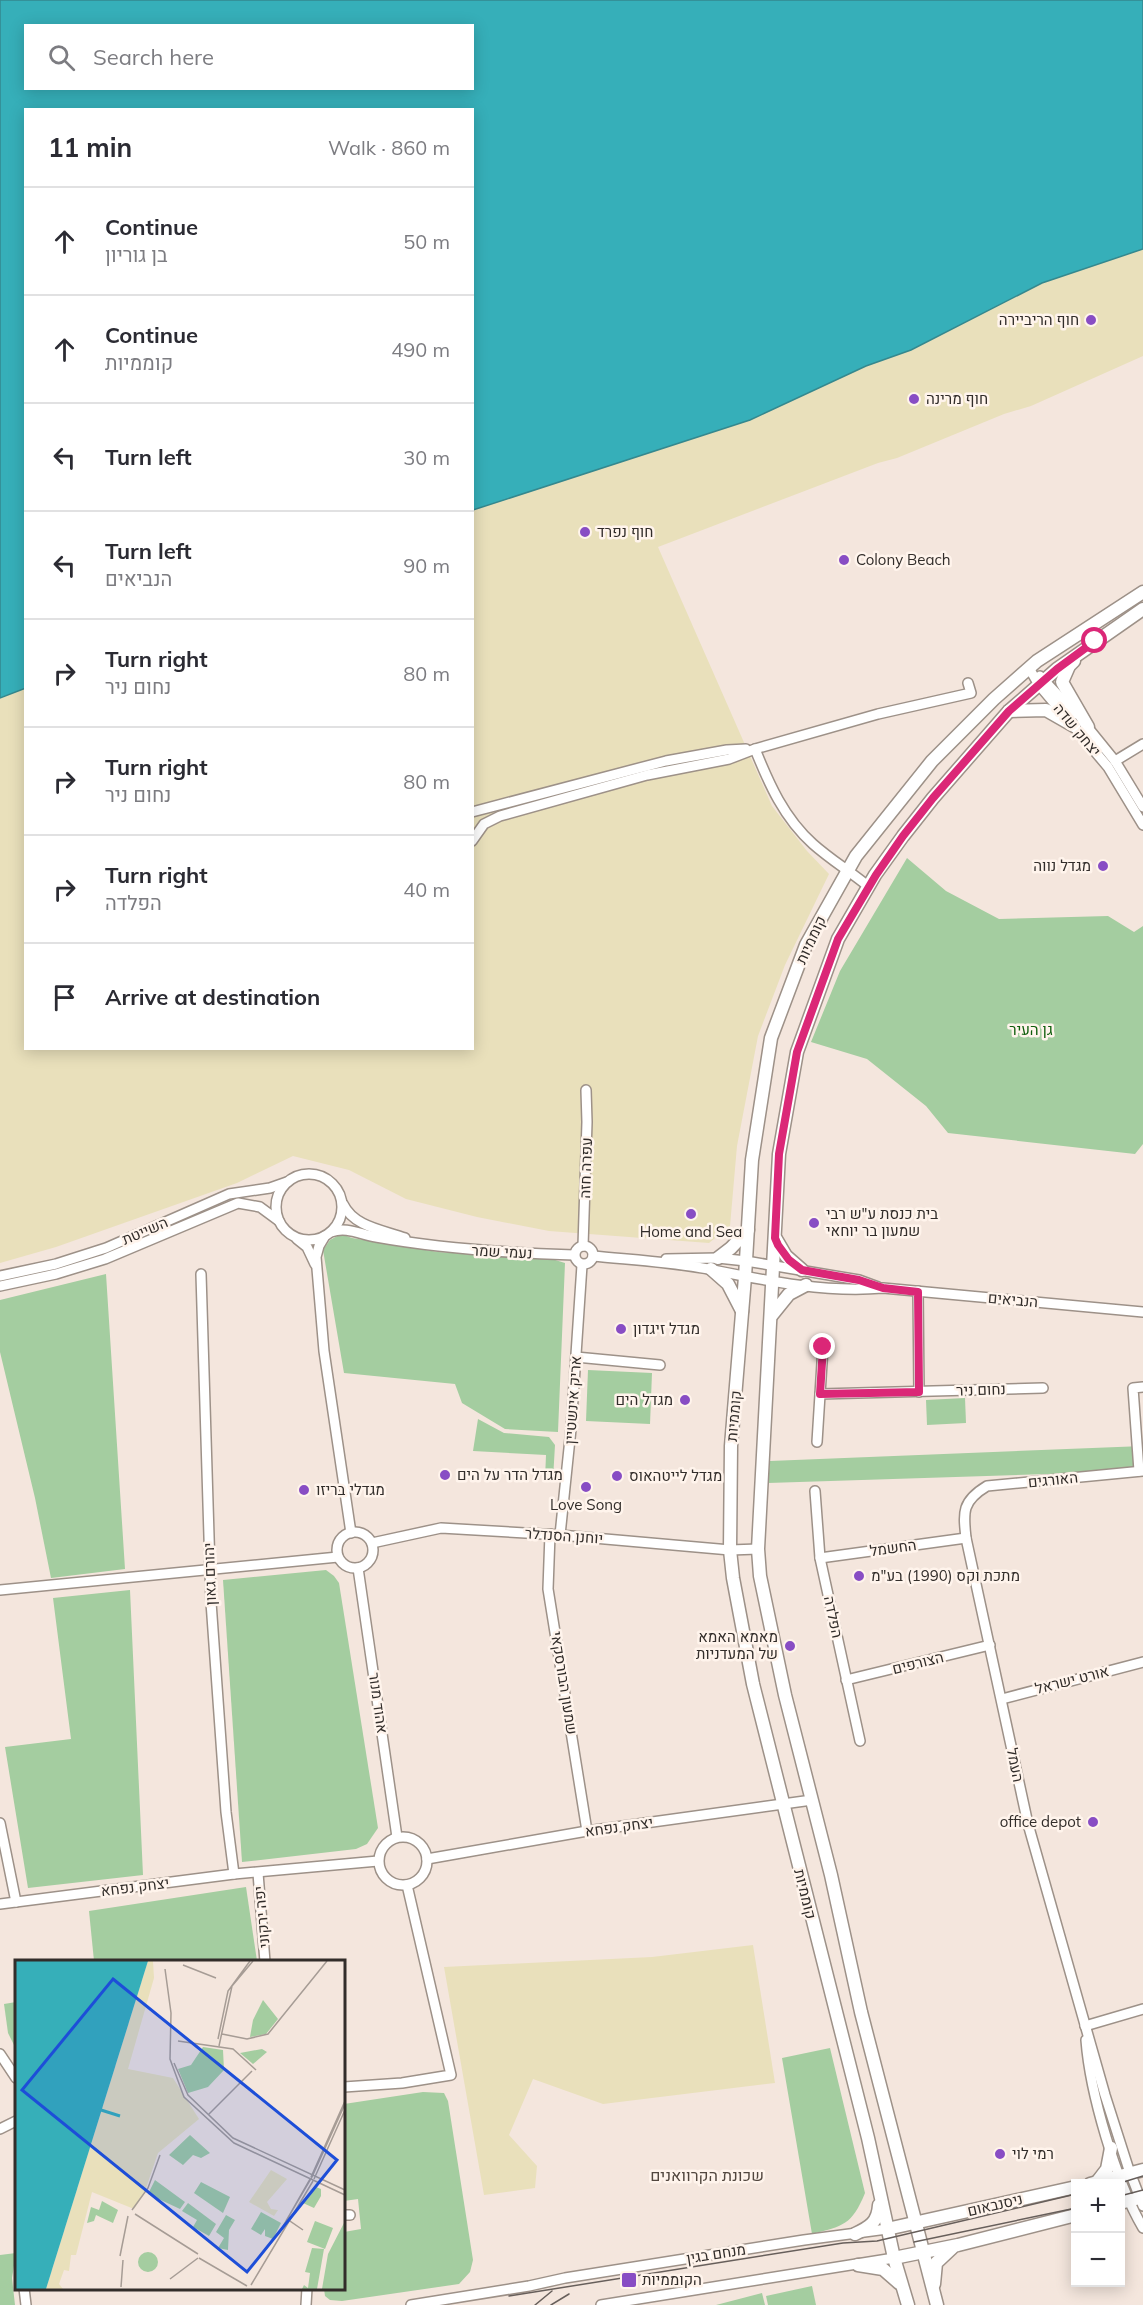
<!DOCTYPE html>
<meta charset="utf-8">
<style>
:root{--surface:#fff;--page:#f7f7f7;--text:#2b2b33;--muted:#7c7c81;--line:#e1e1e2}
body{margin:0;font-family:Mulish,Heebo,sans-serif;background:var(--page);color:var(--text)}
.controls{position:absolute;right:18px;bottom:18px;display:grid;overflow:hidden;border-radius:0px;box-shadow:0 3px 15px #0003}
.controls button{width:54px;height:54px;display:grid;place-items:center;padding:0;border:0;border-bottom:2px solid var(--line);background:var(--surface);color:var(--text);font:30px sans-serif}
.stop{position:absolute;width:18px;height:18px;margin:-14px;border:4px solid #db2777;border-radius:50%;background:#fff}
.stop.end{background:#db2777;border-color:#fff;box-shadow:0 2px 6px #0008}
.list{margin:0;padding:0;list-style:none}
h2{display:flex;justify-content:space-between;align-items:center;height:78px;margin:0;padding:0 24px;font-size:26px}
h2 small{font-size:20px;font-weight:400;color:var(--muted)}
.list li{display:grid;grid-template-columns:39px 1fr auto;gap:18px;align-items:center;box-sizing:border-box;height:108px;padding:0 24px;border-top:2px solid var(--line)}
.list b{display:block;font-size:22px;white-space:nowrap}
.list p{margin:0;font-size:20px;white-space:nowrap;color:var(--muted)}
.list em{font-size:20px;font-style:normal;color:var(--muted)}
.icon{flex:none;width:33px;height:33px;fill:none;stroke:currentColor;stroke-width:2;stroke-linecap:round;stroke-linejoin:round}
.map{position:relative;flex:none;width:1143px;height:2305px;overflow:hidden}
.search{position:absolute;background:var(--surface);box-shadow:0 3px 15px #0003;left:24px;top:24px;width:450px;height:66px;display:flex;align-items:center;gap:15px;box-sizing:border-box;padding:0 21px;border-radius:0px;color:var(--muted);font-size:22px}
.panel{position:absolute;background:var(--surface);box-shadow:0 3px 15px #0003;left:24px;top:108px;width:450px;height:942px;border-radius:0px}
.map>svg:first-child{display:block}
</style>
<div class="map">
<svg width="1143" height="2305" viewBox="0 0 1143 2305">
<rect width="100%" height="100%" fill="#f4e6dd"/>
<g fill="#a4cda0">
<polygon points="907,858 946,891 999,919 1108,916 1134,932 1143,926 1143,1144 1135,1154 948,1133 926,1106 867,1059 811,1042 840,971"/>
<polygon points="341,1234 352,1238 438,1252 552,1259 565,1263 558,1432 505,1429 462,1403 455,1384 344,1373 323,1250 330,1240"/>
<polygon points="106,1274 125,1569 51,1578 35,1498 0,1352 0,1300"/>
<polygon points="588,1370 652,1373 650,1424 586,1421"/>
<polygon points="965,1398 966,1423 927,1425 926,1400"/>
<polygon points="478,1419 504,1433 549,1437 555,1445 553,1479 545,1479 546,1455 473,1451"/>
<polygon points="1143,1446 1143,1471 768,1483 770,1461"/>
<polygon points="326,1570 334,1576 339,1583 378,1828 367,1844 356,1849 242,1862 223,1580"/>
<polygon points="130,1590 143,1875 28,1888 5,1747 71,1739 53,1598"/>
<polygon points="246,1887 257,1961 94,1961 89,1911"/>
<polygon points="16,2002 16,2049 8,2033 4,2004"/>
<path d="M830 2048 865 2193C852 2225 843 2226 812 2234L782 2058Z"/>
<polygon points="423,2092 444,2093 448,2101 473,2260 470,2272 459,2284 342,2301 330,2300 325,2296 324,2289 344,2288 344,2232 361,2229 358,2199 344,2201 344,2104"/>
<polygon points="16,2253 12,2278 15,2305 0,2305 0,2255"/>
<polygon points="812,2286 816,2305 768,2305 766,2296"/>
<polygon points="762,2293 765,2305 716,2305"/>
</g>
<g fill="#e9e0bb">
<polygon points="1143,249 1143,356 1031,406 1004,414 897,458 878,463 658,547 772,806 807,851 829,874 785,965 758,1036 737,1146 730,1226 709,1243 549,1231 477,1217 406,1199 349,1170 293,1156 237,1183 56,1247 0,1263 0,698 25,688 26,1048 472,1048 473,510 750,420 866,366 911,350 1042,283"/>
<polygon points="753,1945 775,2083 603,2104 533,2079 509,2135 537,2166 535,2188 484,2195 444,1967 652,1957"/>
</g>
<path fill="#36afb9" stroke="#35888e" stroke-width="1.5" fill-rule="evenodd" d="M0 0H1143V249L1042 283 911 350 866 366 750 420 473 510 472 110H26V688L0 698ZM26 26H472V88H26Z"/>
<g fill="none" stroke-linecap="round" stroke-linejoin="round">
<g stroke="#9d9188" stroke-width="12">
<g id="minor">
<polyline points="1029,668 1039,685 1108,767 1143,825"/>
<polyline points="1040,676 1076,714"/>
<polyline points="1085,724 1115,761 1143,807"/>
<path d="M755 749C769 784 784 818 813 844 831 860 851 872 869 887"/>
<polyline points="1115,761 1143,744"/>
<polyline points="472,812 666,761 727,750 746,749"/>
<polyline points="472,841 484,824 500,816 647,775 729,759 755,749 878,714 971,693 968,683"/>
<circle cx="309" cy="1207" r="33"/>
<path d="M343 1204C354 1227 383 1230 405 1238"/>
<path d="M331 1232C347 1226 361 1235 376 1237 443 1249 506 1253 574 1255"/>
<polyline points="325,1236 319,1246 316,1257 324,1351 351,1533"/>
<polyline points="297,1239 307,1247 315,1264"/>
<circle cx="584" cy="1255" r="9"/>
<polyline points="583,1246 587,1122 586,1090"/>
<path d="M593 1256C633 1260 674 1262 713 1270 768 1281 826 1293 883 1288L1143 1312"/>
<polyline points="666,1259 718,1258 746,1261 859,1280 878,1287"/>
<polyline points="201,1274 211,1602 226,1812 234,1874"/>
<polyline points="0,1276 56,1264 106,1248 229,1194 270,1188 287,1182"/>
<polyline points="0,1286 56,1274 105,1259 238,1203 260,1207 279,1221"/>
<polyline points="918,1291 919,1392"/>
<polyline points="576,1357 660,1365"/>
<polyline points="820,1394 1043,1388"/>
<polyline points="817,1442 823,1347"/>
<polyline points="1139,1471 1133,1388 1143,1387"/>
<path d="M1143 1471 987 1486C962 1501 963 1512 966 1538L1028 1824 1105 2095 1128 2167 1143 2206"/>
<polyline points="815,1491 820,1558 860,1741"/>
<circle cx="355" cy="1550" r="18"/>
<polyline points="550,1534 548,1589 587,1831"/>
<polyline points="560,1535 571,1429 582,1265"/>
<polyline points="372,1543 441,1528 560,1535 730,1550 758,1549"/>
<polyline points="820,1558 966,1538"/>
<polyline points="358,1568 397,1837"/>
<polyline points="0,1590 338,1557"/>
<polyline points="846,1680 990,1645"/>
<polyline points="1002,1699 1143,1662"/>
<polyline points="0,1823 16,1902"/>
<circle cx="403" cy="1861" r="24"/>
<polyline points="427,1859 587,1831 812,1800"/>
<polyline points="258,1873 265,1962"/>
<polyline points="0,1904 234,1874 378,1861"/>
<polyline points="1085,2026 1143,2009"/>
<path d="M1086 2040C1090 2093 1116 2182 1143 2228"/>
<polyline points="0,2054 16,2078"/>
<polyline points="344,2087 402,2083 451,2075 407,1885"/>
<polyline points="0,2129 16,2121"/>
<polyline points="344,2215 350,2215"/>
<polyline points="24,2288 26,2305"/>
<polyline points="306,2305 307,2288"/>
<polyline points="411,2305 529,2286 565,2278 804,2240 887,2229"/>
<polyline points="601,2305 894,2258"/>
</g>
</g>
<g stroke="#9d9188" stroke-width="15">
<g id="major">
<polyline points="1074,661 1069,666 1062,682 1088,727"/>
<polyline points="1009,711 1046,710 1074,726"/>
<polyline points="776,1239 786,1256 802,1270"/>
<polyline points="718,1258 731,1248 748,1230"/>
<polyline points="711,1269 728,1284 742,1311"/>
<polyline points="772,1315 789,1294 806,1285"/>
<polyline points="1097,2182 1107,2169 1111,2148"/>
<polyline points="1090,2184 1143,2170"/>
<polyline points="1120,2203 1143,2197"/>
<polyline points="887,2229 1076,2187"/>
<path d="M855 2234C870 2227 878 2222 879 2205"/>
<polyline points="894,2258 958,2245 1076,2215"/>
<polyline points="858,2265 883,2269 899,2283"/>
<polyline points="934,2284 936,2263 952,2248"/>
<polyline points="908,2305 894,2258 868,2138 753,1684 733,1578 730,1550 731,1446 745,1277 752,1160 771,1038 806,945 856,856 932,761 994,699 1037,661 1143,592"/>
<polyline points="937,2305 861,2012 831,1875 785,1695 760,1576 758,1549 779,1154 797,1052 838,939 875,875 903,836 933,798 1009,711 1057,669 1143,609"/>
</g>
</g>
<use href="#minor" stroke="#fff" stroke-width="9"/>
<use href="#major" stroke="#fff" stroke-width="12"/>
<g stroke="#675f5b" stroke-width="1.5">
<polyline points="1117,2184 1143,2176"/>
<polyline points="1120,2196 1143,2190"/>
<polyline points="914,2242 1076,2208"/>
<polyline points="509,2296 843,2243 877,2241 1076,2194"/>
<polyline points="535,2305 552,2291"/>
<polyline points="551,2305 569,2294"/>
</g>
</g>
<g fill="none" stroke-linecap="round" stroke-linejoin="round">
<polyline stroke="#db2777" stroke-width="8" points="823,1347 820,1394 919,1392 918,1292 883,1288 859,1280 802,1270 789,1260 778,1245 775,1238 779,1154 797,1052 838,939 876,875 903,836 933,798 1009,711 1057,669 1095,641"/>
</g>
<g fill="#884dc4" stroke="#fff4ec" stroke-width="2">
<circle cx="1091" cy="320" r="6"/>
<circle cx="914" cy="399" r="6"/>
<circle cx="585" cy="532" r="6"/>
<circle cx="844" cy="560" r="6"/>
<circle cx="1103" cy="866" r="6"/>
<circle cx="691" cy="1214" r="6"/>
<circle cx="814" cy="1223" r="6"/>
<circle cx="621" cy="1329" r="6"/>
<circle cx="685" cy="1400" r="6"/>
<circle cx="445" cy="1475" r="6"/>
<circle cx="617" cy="1476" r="6"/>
<circle cx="586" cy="1487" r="6"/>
<circle cx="304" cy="1490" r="6"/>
<circle cx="859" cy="1576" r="6"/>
<circle cx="790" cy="1646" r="6"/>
<circle cx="1093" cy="1822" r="6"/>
<circle cx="1000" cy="2154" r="6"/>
<rect x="621" y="2272" width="16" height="16" rx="3"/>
</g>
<g text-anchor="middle" stroke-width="5" stroke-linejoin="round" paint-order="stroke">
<g font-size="15" fill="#322d2a" stroke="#fff4ec" text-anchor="start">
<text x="1079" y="325" text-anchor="end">חוף הריביירה</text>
<text x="926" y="404">חוף מרינה</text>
<text x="597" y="537">חוף נפרד</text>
<text x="856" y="565">Colony Beach</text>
<text x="1091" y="871" text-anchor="end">מגדל נווה</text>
<text x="826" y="1219">בית כנסת ע"ש רבי<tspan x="826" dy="17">שמעון בר יוחאי</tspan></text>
<text x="691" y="1237" text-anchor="middle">Home and Sea</text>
<text x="633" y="1334">מגדל זיגדון</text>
<text x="673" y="1405" text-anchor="end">מגדל הים</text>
<text x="457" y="1480">מגדל הדר על הים</text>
<text x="629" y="1481">מגדל לייטהאוס</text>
<text x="316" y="1495">מגדלי בריזו</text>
<text x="586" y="1510" text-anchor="middle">Love Song</text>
<text x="871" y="1581">מתכת וקס (1990) בע"מ</text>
<text x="778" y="1642" text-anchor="end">מאמא האמא<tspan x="778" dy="17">של המעדניות</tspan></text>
<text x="1081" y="1827" text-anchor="end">office depot</text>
<text x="1012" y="2159">רמי לוי</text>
<text x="642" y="2285">הקוממיות</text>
</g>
<g font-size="15" fill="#322d2a" stroke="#fff4ec">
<text transform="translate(1077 730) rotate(50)" y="5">יצחק שדה</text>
<text transform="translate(811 940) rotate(-65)" y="5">קוממיות</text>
<text transform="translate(586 1168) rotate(-88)" y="5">עפרה חזה</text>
<text transform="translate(145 1231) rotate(-23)" y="5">השייטת</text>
<text transform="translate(502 1252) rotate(3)" y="5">נעמי שמר</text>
<text transform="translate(1013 1300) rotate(5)" y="5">הנביאים</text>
<text transform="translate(981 1390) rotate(-2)" y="5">נחום ניר</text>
<text transform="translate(573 1400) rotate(-86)" y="5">אריק אינשטיין</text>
<text transform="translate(734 1416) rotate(-85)" y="5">קוממיות</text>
<text transform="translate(1053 1480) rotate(-6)" y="5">האורגים</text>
<text transform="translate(564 1536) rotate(4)" y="5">יוחנן הסנדלר</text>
<text transform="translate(893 1548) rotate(-8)" y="5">החשמל</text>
<text transform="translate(210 1574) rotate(-92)" y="5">יהורם גאון</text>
<text transform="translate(833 1617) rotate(78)" y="5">הפלדה</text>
<text transform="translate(918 1663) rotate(-14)" y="5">הצורפים</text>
<text transform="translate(1072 1680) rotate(-14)" y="5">אורט ישראל</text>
<text transform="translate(564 1683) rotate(81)" y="5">שמעון הבורסקאי</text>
<text transform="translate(378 1703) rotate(82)" y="5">אהוד מנור</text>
<text transform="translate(1015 1765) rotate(79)" y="5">העמל</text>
<text transform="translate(619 1827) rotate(-8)" y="5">יצחק נפחא</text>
<text transform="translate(135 1887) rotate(-7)" y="5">יצחק נפחא</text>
<text transform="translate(805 1894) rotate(76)" y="5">קוממיות</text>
<text transform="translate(262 1917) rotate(-95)" y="5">יפה ירקוני</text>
<text transform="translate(995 2205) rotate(-13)" y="5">ניסנבאום</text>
<text transform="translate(716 2254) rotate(-9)" y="5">מנחם בגין</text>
</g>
<g font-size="15" fill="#0d5d0a" stroke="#fff4ec">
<text x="1031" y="1035">גן העיר</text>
</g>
<g font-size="16" fill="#52473f" stroke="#fff4ec">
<text x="707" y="2181">שכונת הקרוואנים</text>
</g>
</g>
<g transform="translate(15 1960)">
<rect width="330" height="330" fill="#f4e6dd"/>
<path d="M248 40 263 59 251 74 235 77 238 60ZM188 87 208 90 209 110 193 127 173 133 163 109 176 105ZM247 89 252 92 238 104 225 93ZM175 175 195 193 186 198 178 195 168 205 154 195ZM140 220 170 242 165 249 133 234ZM186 222 215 237 208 253 179 233ZM301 227 306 229V236L299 248 288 243ZM87 241 103 250 98 263 81 255 79 261 72 263 76 247 84 250ZM173 243 201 264 194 276 178 267 182 260 167 251ZM246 252 266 263 258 279 250 276V269L246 275 236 269ZM211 255 220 260 214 270 213 290 203 288 209 278 201 272ZM300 261 318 268 310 289 292 282ZM330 261V329H307L313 294ZM297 288 309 289 302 329H287L289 325 293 328 295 313 290 312ZM123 302a10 10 0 1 1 20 0a10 10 0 1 1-20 0Z" fill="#a4cda0"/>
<path d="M133 1H138L139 18 113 109 158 118 184 159 143 193 129 234 119 249 77 232 61 295H56L54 311 49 310 44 324 48 329H31ZM256 210 272 219 252 242 256 249 263 250 259 256 234 242Z" fill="#e9e0bb"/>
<path d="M0 1H133L31 329H0Z" fill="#36afb9"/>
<path fill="none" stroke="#36afb9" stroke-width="3" d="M86 150 105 156"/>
<path fill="none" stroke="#a69c95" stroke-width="1.5" d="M168 5 201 18M150 9 156 53 155 99 169 137 219 183 330 235M207 74 232 79 253 74 312 1M203 79 213 31 235 1M163 81 218 89 241 110M204 86 217 26 238 1M159 103 173 135 218 178 330 230M194 154 237 111M296 217 330 141M299 219 330 150M117 250 133 228 145 195M120 254 183 294M274 256 275 261 288 270M271 261 297 217 330 144M263 275 295 219M105 296 113 256M184 298 232 326M155 319 183 298M236 325 298 221M106 327 108 300"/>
<path fill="#1d4ed8" fill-opacity="0.15" stroke="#1d4ed8" stroke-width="3" d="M98 19 322 200 232 312 7 130Z"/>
<rect width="330" height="330" fill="none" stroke="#322d2a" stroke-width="3"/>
</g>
</svg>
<div class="controls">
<button>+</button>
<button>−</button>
</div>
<div class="stop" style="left:1095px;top:641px"></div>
<div class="stop end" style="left:823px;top:1347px"></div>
<div class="search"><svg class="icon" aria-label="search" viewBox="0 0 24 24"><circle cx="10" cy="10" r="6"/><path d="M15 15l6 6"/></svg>Search here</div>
<section class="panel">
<h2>11 min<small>Walk · 860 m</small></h2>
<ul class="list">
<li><svg class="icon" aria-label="ahead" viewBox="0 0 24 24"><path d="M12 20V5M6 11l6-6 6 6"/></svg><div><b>Continue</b><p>בן גוריון</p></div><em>50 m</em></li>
<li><svg class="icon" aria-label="ahead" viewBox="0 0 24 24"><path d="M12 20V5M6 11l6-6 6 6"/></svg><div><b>Continue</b><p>קוממיות</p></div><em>490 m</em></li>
<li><svg class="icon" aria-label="left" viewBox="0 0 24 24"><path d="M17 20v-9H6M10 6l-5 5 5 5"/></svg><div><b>Turn left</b></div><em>30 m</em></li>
<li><svg class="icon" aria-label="left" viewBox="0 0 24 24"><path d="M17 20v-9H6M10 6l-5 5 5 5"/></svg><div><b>Turn left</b><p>הנביאים</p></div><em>90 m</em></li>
<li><svg class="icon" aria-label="right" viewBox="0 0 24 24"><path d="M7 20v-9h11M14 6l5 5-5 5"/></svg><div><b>Turn right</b><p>נחום ניר</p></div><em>80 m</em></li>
<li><svg class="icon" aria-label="right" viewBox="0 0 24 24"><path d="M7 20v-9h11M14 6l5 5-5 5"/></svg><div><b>Turn right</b><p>נחום ניר</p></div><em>80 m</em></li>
<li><svg class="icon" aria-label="right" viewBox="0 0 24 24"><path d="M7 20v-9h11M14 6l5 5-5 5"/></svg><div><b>Turn right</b><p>הפלדה</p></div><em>40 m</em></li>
<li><svg class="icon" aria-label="arrive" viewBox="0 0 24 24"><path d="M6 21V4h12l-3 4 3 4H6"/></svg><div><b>Arrive at destination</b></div></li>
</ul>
</section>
</div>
